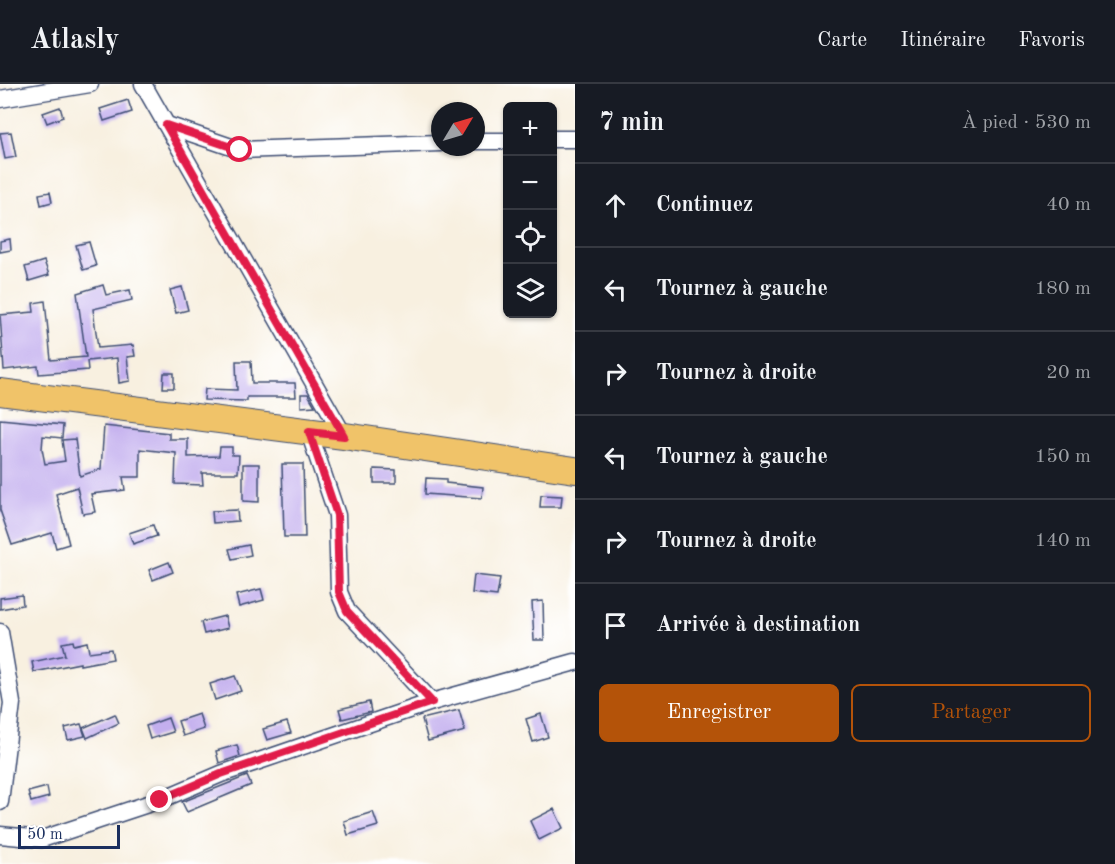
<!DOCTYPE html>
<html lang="fr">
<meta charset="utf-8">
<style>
:root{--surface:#171b24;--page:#20242c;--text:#f1f3f6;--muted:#9ea1a6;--line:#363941;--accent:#b45309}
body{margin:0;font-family:"Old Standard TT",serif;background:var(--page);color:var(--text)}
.controls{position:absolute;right:18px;top:18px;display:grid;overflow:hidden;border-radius:9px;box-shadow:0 2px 4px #0004}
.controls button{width:54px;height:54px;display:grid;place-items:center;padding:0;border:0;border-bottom:2px solid var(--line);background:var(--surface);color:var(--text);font:30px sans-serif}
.compass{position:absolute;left:431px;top:18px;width:54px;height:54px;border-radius:50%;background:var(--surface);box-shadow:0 2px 4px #0004;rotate:52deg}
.scale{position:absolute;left:18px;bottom:15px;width:102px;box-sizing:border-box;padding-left:6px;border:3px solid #1b2f5e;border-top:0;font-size:16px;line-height:21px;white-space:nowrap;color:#1b2f5e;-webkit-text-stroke:4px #fff;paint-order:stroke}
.stop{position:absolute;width:18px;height:18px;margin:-14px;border:4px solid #e11d48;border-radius:50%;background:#fff}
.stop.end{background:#e11d48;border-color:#fff;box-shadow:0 2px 6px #0008}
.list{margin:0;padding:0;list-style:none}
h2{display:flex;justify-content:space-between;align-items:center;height:78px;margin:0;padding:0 24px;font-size:26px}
h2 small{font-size:20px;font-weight:400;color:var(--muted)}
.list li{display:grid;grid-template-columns:39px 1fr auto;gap:18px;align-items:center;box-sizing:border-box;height:84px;padding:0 24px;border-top:2px solid var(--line)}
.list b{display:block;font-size:22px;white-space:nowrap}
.list em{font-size:20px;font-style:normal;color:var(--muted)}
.actions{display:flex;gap:12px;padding:18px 24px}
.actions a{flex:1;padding:14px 0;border:2px solid var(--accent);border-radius:9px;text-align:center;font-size:21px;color:var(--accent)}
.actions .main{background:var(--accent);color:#fff}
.icon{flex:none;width:33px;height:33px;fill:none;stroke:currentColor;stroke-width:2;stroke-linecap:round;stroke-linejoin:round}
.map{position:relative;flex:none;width:575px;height:780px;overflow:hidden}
header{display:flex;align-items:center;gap:36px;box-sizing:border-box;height:84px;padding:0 30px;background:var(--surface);border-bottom:2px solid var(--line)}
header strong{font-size:28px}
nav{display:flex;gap:33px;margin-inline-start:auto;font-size:21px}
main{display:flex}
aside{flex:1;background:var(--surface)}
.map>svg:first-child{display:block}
</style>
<header>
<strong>Atlasly</strong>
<nav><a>Carte</a><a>Itinéraire</a><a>Favoris</a></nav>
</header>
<main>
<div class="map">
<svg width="575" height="780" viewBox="0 0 575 780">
<rect width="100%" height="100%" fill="#fff"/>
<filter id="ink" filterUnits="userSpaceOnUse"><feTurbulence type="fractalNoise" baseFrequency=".0167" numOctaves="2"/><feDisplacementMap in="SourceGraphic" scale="12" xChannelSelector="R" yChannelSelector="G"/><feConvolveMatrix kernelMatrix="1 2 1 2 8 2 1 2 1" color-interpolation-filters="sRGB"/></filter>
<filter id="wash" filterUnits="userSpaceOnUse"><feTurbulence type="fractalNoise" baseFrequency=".008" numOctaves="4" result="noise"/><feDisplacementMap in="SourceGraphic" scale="24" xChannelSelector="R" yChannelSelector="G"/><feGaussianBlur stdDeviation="1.35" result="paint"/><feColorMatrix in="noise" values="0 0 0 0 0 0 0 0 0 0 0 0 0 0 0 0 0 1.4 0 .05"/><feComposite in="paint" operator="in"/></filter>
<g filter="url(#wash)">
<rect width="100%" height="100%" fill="#f8f0e0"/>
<g id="blocks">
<g fill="#c3afee">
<polygon points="128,16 132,28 104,37 100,25"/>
<polygon points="60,23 63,33 47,39 43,29"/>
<polygon points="11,48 16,73 5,75 0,49"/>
<polygon points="50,108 52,118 41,121 39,110"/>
<polygon points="10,155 11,166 0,168 0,157"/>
<polygon points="89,158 96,182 83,186 76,161"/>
<polygon points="44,177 49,191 29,197 25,183"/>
<polygon points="103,201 106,211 130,206 132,216 93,225 98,264 133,261 135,272 127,273 130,297 119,299 117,274 87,277 88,286 39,290 38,282 4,286 0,231 34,228 33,219 45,217 51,276 86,273 77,209"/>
<polygon points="182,203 188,226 176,229 170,206"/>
<polygon points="236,277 251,277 252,299 295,299 296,313 247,313 247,317 204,316 205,305 237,306"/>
<polygon points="164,289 174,289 174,304 163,304"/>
<polygon points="301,310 308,310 315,322 301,323"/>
<polygon points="0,335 63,341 62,354 43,352 42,365 45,380 65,377 62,356 75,355 80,392 101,385 104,342 169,349 169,355 188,355 188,373 219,372 220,363 232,363 232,371 239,371 238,389 202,389 203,401 175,400 176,369 140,365 140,393 123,393 125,406 91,410 95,428 83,430 77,403 56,410 69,460 56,464 52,449 12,461 0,426"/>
<polygon points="243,380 259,380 259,418 243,417"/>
<polygon points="282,380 303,380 305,453 284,453"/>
<polygon points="374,385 396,386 396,399 374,399"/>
<polygon points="426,394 446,395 446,399 483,403 482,414 425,410"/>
<polygon points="541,411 562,412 561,423 540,423"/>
<polygon points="237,426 238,437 213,439 212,427"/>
<polygon points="153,441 157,452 133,460 129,449"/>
<polygon points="249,461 251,471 232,475 229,465"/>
<polygon points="169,478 173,488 153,496 149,486"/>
<polygon points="474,491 500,494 497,512 472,509"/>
<polygon points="261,505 264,516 239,523 236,511"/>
<polygon points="22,511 23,521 0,525 0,514"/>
<polygon points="543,517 544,556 534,556 532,518"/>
<polygon points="225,532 228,544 204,550 201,538"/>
<polygon points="73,557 74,561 87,558 89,568 111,565 113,575 80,581 80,579 34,588 32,578 65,571 62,559"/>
<polygon points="235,592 241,607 215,616 210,600"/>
<polygon points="369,618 371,628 342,635 339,625"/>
<polygon points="459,626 465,647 428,657 422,635"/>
<polygon points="115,630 119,639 87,654 83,644"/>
<polygon points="199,630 204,645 183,652 178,637"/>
<polygon points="541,630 548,653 533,658 526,635"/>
<polygon points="168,634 173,648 150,655 146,642"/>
<polygon points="287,638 291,649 267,656 263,645"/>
<polygon points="81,640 85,652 68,656 65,644"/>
<polygon points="237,661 240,672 219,679 216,667"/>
<polygon points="247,692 251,701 187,728 182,718"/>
<polygon points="47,703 49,713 31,718 28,708"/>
<polygon points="554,725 563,744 539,756 530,737"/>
<polygon points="373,728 378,742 348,751 344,737"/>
</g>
</g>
</g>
<g filter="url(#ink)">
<use href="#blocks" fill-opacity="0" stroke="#3c4c72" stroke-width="1.5"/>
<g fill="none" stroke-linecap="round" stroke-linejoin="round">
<g stroke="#3c4c72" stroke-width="19">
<g id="minor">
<polyline points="143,0 344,352"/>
<polyline points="0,15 90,0"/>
<polyline points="167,41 240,66 440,59"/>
<polyline points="552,55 575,55"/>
<polyline points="476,57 508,57"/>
<polyline points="309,348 337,431 339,508 347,527 432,618"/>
<polyline points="0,548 12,619 0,718"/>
<polyline points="0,751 42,755 160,716 221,690 432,618 575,578"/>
</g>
</g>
<g stroke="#3c4c72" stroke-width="28">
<polyline id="primary" points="0,308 344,352 575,386"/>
</g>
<use href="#minor" stroke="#fff" stroke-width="16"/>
<use href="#primary" stroke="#f0c369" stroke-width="26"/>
</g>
</g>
<g fill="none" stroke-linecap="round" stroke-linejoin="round" filter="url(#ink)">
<polyline stroke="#e11d48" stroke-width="8" points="160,716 221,690 432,618 347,527 339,508 337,431 309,348 344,352 166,41 240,66"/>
</g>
</svg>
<div class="controls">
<button>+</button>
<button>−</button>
<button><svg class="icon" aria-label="locate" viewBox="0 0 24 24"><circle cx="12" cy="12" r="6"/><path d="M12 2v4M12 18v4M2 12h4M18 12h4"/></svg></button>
<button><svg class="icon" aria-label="layers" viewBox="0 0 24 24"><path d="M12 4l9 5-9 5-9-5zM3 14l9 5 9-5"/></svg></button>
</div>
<svg class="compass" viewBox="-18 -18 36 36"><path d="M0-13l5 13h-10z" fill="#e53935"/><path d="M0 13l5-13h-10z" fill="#9ea1a6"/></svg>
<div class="scale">50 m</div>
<div class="stop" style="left:240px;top:66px"></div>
<div class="stop end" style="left:160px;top:716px"></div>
</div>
<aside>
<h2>7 min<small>À pied · 530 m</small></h2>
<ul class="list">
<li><svg class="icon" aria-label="ahead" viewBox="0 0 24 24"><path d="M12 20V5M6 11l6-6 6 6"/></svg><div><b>Continuez</b></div><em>40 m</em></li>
<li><svg class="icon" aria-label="left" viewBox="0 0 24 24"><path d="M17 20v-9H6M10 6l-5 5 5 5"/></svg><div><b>Tournez à gauche</b></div><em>180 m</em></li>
<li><svg class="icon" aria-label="right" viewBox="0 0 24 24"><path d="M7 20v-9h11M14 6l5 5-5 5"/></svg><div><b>Tournez à droite</b></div><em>20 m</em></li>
<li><svg class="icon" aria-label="left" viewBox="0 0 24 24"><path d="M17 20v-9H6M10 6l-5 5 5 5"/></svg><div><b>Tournez à gauche</b></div><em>150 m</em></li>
<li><svg class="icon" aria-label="right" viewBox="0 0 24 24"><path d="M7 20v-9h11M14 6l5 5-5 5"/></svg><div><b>Tournez à droite</b></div><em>140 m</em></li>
<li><svg class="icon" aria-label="arrive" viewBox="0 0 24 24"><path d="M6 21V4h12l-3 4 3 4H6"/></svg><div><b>Arrivée à destination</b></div></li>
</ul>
<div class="actions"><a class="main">Enregistrer</a><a>Partager</a></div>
</aside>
</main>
